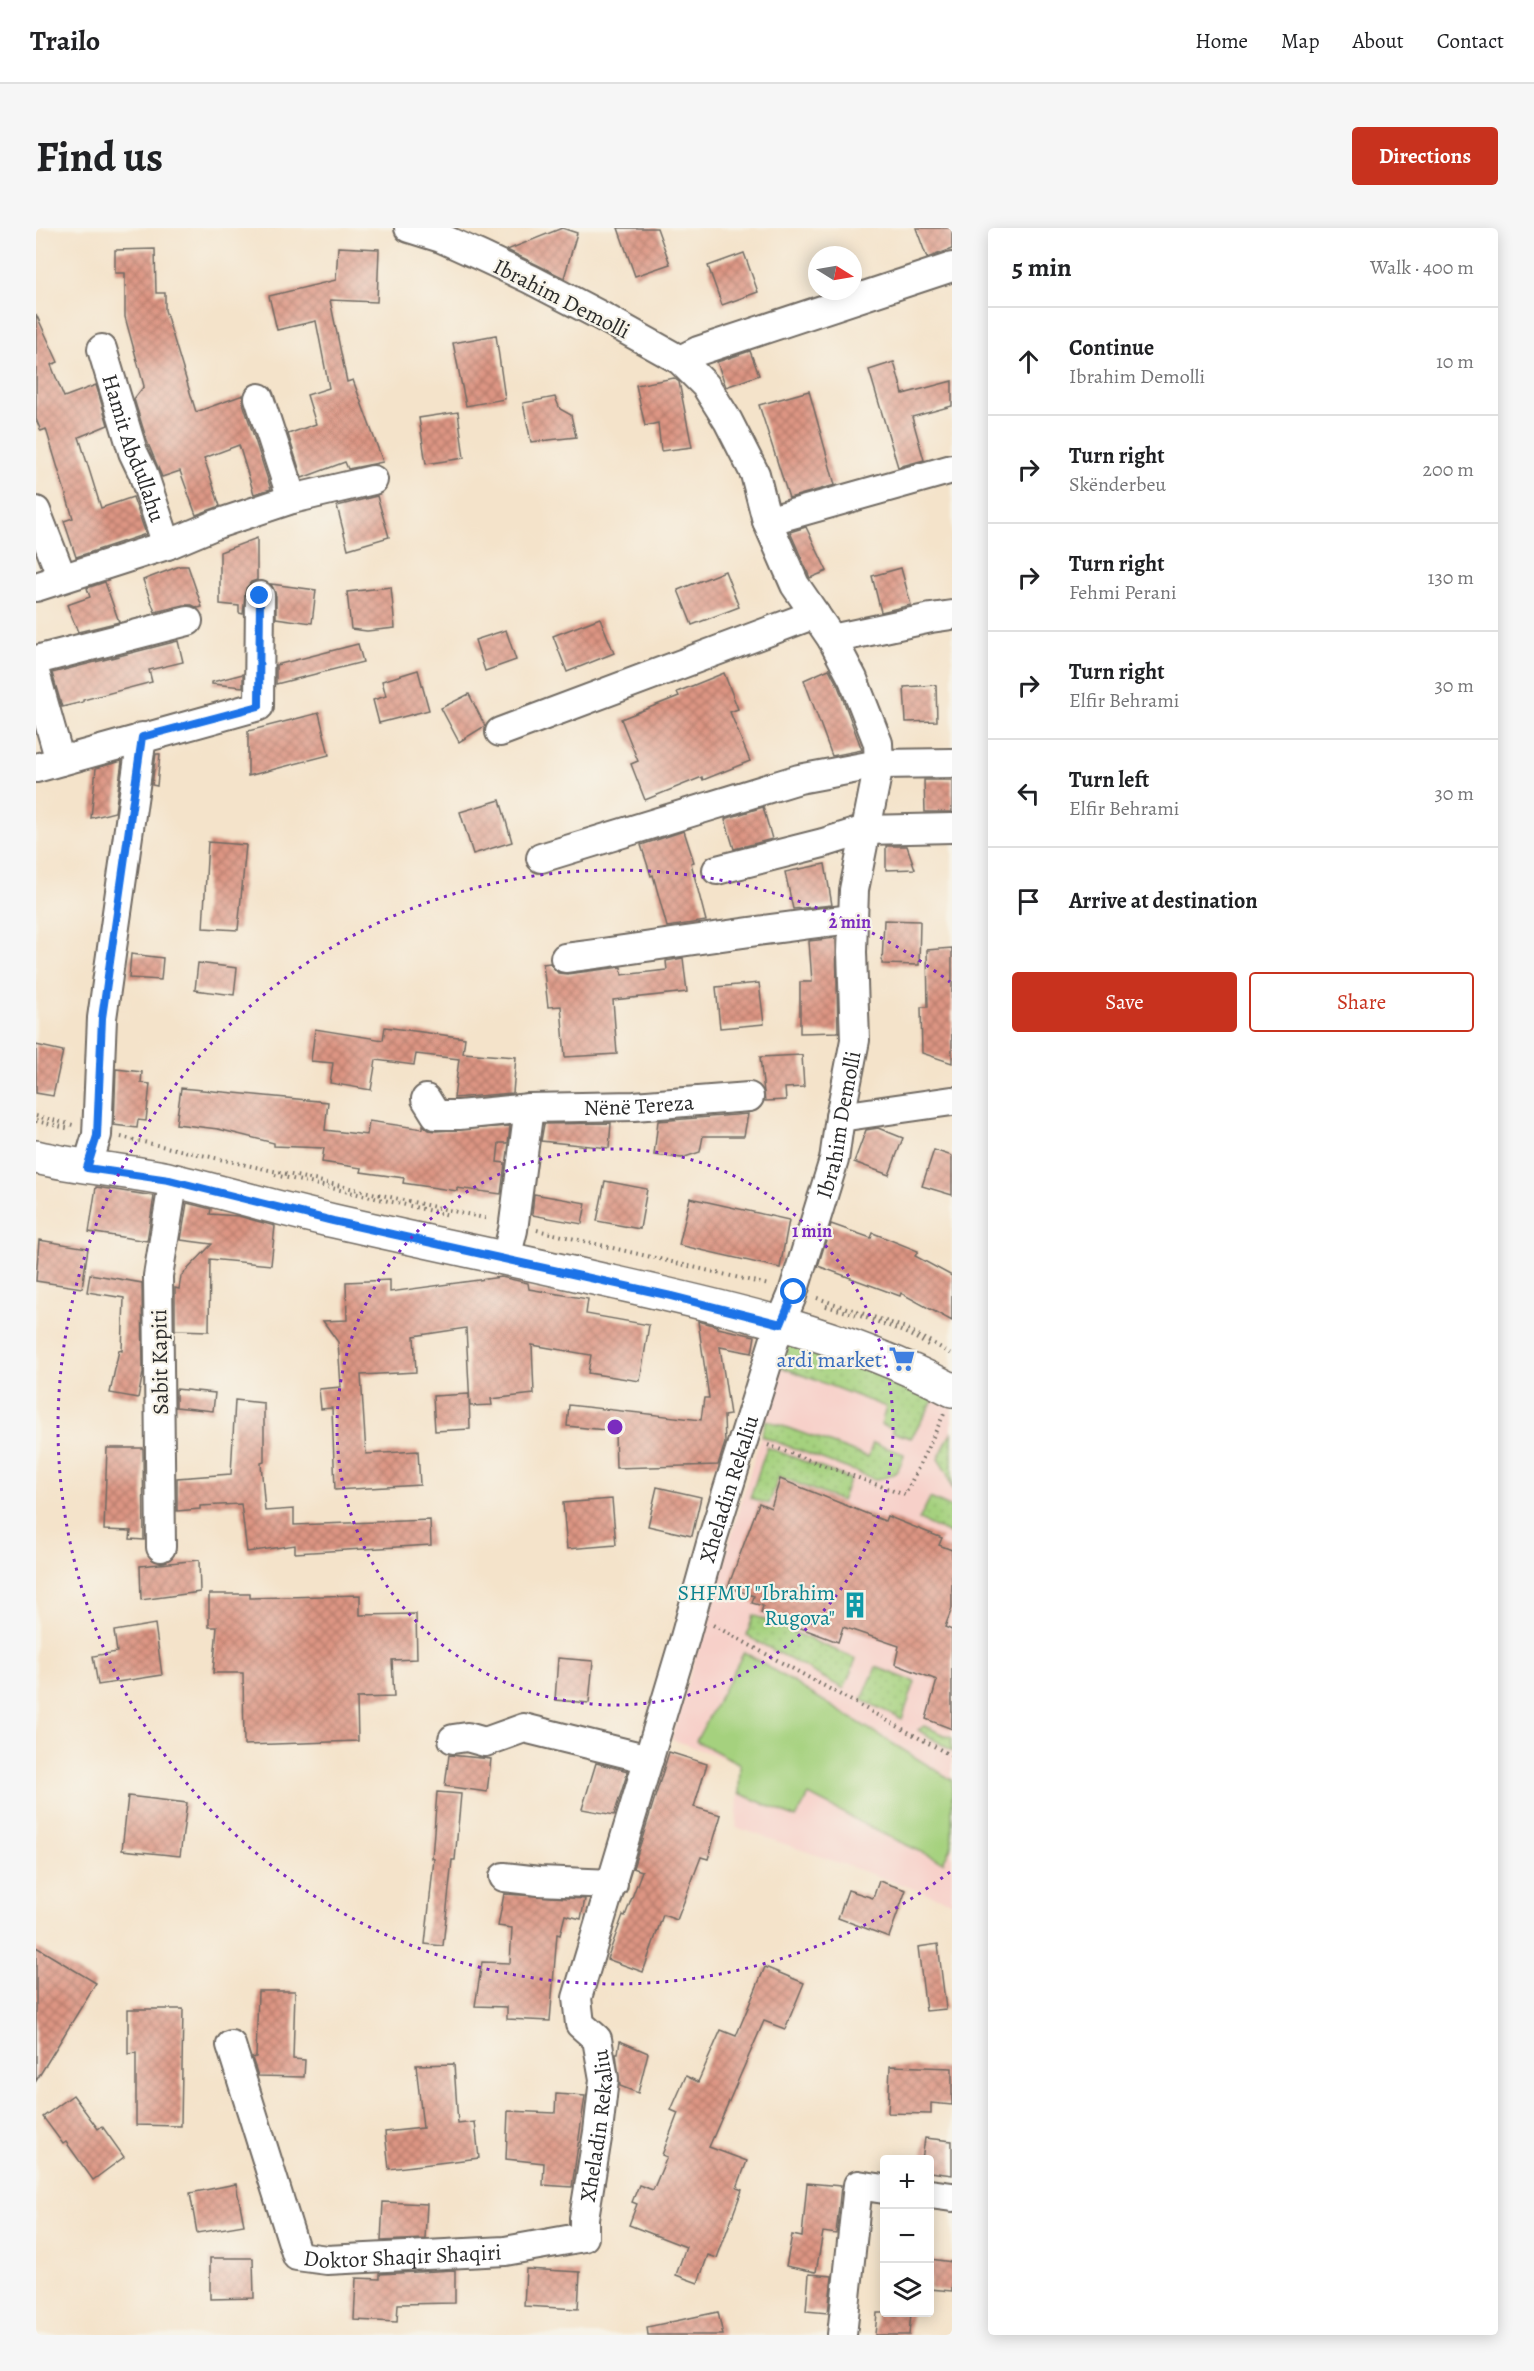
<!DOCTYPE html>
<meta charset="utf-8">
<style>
:root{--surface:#fff;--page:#f6f6f6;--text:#202124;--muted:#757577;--line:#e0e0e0;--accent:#c8321e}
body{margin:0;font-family:Alegreya,serif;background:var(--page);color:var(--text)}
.controls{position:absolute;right:18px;bottom:18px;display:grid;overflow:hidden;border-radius:6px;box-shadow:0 3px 15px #0003}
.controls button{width:54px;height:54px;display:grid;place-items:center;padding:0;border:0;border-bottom:2px solid var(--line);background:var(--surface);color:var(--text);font:30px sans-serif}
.compass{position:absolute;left:772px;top:18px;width:54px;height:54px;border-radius:50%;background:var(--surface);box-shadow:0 3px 15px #0003;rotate:101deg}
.stop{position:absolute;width:18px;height:18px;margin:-14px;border:4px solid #1a73e8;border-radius:50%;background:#fff}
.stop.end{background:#1a73e8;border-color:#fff;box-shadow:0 2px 6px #0008}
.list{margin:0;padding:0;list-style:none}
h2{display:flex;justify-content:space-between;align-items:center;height:78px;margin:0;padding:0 24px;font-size:26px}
h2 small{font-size:20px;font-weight:400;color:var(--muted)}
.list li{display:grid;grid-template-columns:39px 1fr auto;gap:18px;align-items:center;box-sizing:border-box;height:108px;padding:0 24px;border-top:2px solid var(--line)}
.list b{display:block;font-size:22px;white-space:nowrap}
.list p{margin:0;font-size:20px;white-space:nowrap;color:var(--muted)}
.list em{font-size:20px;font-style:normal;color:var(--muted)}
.actions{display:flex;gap:12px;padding:18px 24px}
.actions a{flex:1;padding:14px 0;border:2px solid var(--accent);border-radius:6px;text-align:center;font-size:21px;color:var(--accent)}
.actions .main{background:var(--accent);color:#fff}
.icon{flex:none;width:33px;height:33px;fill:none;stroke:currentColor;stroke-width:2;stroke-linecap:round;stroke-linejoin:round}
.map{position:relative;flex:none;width:916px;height:2107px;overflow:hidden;border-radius:6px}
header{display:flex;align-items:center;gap:36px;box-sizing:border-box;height:84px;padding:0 30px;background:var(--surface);border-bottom:2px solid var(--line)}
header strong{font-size:28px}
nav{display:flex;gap:33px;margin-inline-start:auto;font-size:21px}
.intro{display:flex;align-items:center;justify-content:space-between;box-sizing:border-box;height:144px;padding:0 36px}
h1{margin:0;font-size:42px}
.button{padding:15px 27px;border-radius:6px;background:var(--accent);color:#fff;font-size:21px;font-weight:700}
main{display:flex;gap:36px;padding:0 36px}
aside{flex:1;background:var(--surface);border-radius:6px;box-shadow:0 3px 15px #0003}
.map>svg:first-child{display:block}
</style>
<header>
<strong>Trailo</strong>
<nav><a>Home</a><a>Map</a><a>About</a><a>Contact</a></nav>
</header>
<div class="intro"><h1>Find us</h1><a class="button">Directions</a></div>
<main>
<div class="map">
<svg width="916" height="2107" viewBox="0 0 916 2107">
<defs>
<pattern id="grass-dots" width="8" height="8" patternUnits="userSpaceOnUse" patternTransform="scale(1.5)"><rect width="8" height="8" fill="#a5d17e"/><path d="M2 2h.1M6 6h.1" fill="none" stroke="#8eb46d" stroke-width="1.8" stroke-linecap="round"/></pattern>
<pattern id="building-cross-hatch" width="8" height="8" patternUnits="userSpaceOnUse" patternTransform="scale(1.5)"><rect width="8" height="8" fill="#dd9583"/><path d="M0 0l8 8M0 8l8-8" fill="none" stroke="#b37a6b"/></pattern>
</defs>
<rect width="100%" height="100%" fill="#f7f3e8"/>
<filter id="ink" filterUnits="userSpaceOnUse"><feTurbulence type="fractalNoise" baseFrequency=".0167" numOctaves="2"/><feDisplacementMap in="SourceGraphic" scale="12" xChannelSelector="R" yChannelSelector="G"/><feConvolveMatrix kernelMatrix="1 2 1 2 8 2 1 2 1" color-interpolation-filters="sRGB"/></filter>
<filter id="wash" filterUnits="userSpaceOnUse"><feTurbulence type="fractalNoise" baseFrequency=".008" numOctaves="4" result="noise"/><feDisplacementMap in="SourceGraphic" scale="24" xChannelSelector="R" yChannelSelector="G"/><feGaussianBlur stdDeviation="1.35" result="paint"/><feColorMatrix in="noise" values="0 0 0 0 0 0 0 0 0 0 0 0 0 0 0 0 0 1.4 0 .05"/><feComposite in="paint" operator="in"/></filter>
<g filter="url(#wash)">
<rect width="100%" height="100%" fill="#f4e3ca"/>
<polygon fill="#f7d0c9" points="755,1106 916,1176 916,1674 700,1599 704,1536 635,1511"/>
<g fill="url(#grass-dots)" stroke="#687e54" stroke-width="1.5">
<polygon points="755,1106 900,1168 875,1210 856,1204 857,1201 845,1197 850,1179 745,1139"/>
<path d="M730 1192 832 1229 837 1215 868 1226V1228C861 1246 859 1249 839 1251L725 1208Z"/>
<polygon points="916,1203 916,1262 911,1245 902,1231"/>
<polygon points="731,1219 814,1251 805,1273 743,1248 733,1276 714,1270"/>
<polygon points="894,1270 916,1280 916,1307 883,1292"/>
<polygon points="717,1387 820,1431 808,1461 711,1408"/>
<polygon points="840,1439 879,1454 866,1491 826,1472"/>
<polygon points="888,1498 916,1510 916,1523 882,1502"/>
</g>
<polygon fill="#a5d17e" stroke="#687e54" stroke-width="1.5" points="708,1424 916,1552 916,1617 907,1634 845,1605 773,1567 760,1590 703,1565 704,1536 660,1513"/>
<g id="blocks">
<g fill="url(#building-cross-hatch)">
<polygon points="526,0 541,5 528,50 471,22"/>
<polygon points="582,0 621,0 634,36 599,48"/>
<polygon points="880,0 916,0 916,21 891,30"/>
<polygon points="302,19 343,21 341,74 294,72 311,154 317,152 347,234 312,241 309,234 266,250 252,206 280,196 271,167 293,160 280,93 241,102 233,68 300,52"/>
<polygon points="119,21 120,65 129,65 129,82 160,184 207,167 207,175 235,261 218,266 203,217 168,230 184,278 160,287 144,243 126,249 111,213 98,171 108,158 89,89 89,45 79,45 79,22"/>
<polygon points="708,25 722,64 686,77 672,38"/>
<polygon points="0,86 22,134 15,137 28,169 60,157 72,197 43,209 65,280 97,269 110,306 40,329 28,293 37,290 10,201 5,203 0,191"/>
<polygon points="460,107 469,171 430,178 417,115"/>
<polygon points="714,123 723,147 690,159 681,134"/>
<polygon points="858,134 867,166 916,153 916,178 876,189 888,232 862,239 833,142"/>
<polygon points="638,150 643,154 656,219 625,223 622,195 609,198 600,157"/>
<polygon points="773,163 799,257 753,270 723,177"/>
<polygon points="519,169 524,181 535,187 540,209 495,214 487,175"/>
<polygon points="422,184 428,230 390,236 383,190"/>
<polygon points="341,268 353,309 312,321 301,278"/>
<polygon points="770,299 791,343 774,350 754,304"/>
<polygon points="221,310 221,352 215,354 210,360 207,386 203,385 203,378 184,376 184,324"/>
<polygon points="144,338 152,338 166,379 162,380 156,377 148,377 119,384 107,352"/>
<polygon points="865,340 875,377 845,384 836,348"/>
<polygon points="689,343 703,379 656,397 642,362"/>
<polygon points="69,354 83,394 42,404 31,377 54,369 51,360"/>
<polygon points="235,356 280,362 276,395 240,390 240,368"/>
<polygon points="355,359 359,400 331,403 315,401 311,364"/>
<polygon points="564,390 578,425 531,444 517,408"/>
<polygon points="470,402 480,432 449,443 439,412"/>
<polygon points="142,413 147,434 113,442 116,454 47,472 47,474 26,479 16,445"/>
<polygon points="322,416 327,434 240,456 240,437"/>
<polygon points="793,441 802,458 826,522 796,528 768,452"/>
<polygon points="382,442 393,482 343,495 337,472 350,468 346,453"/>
<polygon points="688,445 702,481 694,484 714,533 667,552 666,549 609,572 595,536 602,533 585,491 643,468 641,464"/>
<polygon points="207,446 207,459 176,456 176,454"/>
<polygon points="900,457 901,493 870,494 868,459"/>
<polygon points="433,466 449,498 423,514 405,480"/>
<polygon points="283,485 293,527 212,548 212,503"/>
<polygon points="120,526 124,526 121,558 116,557"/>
<polygon points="86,533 79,584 55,590 60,540"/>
<polygon points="888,552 916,552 916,584 889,584"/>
<polygon points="464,572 476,614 437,626 424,584"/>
<polygon points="727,579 736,611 698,621 689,591"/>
<polygon points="648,603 658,634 655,635 670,693 631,699 617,647 615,648 605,617"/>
<polygon points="172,614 210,617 202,702 167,700"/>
<polygon points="850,618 871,618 879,641 850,642"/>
<polygon points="789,636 796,677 757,681 749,644"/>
<polygon points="848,692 884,693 883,737 846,736"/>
<polygon points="800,710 802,804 764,805 764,754 776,754 773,713"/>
<polygon points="916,720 916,835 886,825 885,779 892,779 891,722"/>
<polygon points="95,726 127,730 125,752 93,750"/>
<polygon points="647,730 651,764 577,772 581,826 529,829 525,778 512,779 507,736 514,735 522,745 531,746 585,739 586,747 631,742 630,733"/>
<polygon points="162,735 201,740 198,767 159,762"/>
<polygon points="723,755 728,796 684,800 680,759"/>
<polygon points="349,799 429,810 427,825 480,829 477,865 418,870 423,831 380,826 378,837 340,832 335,862 294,855 297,835 275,833 279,801 347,812"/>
<polygon points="0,817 27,823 17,868 0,865"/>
<polygon points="766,827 768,859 749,860 750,872 729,873 724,829"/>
<polygon points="80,841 106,844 105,855 114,856 110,893 102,892 101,900 78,897"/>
<polygon points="145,860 292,874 289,902 331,907 333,893 387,901 387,897 393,902 400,903 474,898 472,915 463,915 461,934 469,935 465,966 421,960 421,963 367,955 368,950 325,944 326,940 286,934 288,920 238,918 238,915 182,901 140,896"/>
<polygon points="712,886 708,908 667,908 664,924 646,930 618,927 622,893"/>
<polygon points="575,895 573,920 505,913 508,896"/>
<polygon points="842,900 867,910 853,947 818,934 830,902"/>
<polygon points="898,922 916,928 916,967 886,958"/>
<polygon points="569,953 611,961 604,1001 561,993"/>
<polygon points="60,959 118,968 111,1013 53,1004"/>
<polygon points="498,966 550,975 546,996 496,987"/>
<polygon points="654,970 753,992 744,1040 643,1017"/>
<polygon points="151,975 175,981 174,986 202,988 239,998 235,1037 174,1031 173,1103 139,1102 139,1060 143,1061 145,1048 176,1016 145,1012"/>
<polygon points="795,996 835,1010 837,1005 882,1023 879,1028 916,1048 916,1093 865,1065 864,1068 782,1038"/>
<polygon points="3,1012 52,1020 46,1060 0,1053"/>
<polygon points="54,1046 106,1055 107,1145 102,1170 74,1165 83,1122 86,1123 88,1070 51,1064"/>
<polygon points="465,1049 492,1055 493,1061 552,1071 550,1086 613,1097 604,1153 552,1145 555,1127 496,1117 498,1166 455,1171 456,1177 434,1178 430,1100 378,1108 380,1144 325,1147 330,1226 382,1223 384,1257 299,1262 296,1180 285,1181 283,1161 305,1159 302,1114 287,1093 311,1092 310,1054 354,1052 354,1064"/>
<polygon points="662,1093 681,1098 682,1100 719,1108 716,1125 684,1119 694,1187 688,1188 689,1215 682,1237 580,1240 579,1203 531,1198 533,1177 665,1192 668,1170 673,1170"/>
<polygon points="140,1161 179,1165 177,1183 140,1179"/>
<polygon points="433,1166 434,1201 399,1203 397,1168"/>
<polygon points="199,1172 228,1175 228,1234 225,1235 229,1283 258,1281 258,1297 394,1292 395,1317 259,1325 259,1317 211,1324 205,1276 164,1278 164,1281 141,1283 141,1250 195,1246"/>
<polygon points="71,1220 107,1220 108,1312 94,1311 95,1303 68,1302"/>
<polygon points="744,1251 849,1293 851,1288 906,1310 903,1317 916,1322 916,1380 909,1399 916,1402 916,1501 890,1491 901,1452 859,1436 863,1418 807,1399 802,1414 725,1385 727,1378 716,1375 718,1368 692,1359 723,1275 735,1280"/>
<polygon points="621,1259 665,1269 656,1308 612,1298"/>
<polygon points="576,1271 580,1317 531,1321 527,1275"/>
<polygon points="163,1332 164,1364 105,1372 104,1338"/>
<polygon points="173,1366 214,1366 214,1370 324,1367 324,1387 380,1386 381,1431 356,1432 358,1469 321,1470 322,1513 208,1517 207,1445 177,1445 181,1399 173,1399"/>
<polygon points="119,1396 126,1447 62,1457 57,1428 81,1424 78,1403"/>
<polygon points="522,1430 557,1433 553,1475 519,1472"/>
<polygon points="633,1524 671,1536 658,1579 685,1587 672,1631 665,1629 641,1692 627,1687 607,1744 571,1731 587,1687 589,1688 606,1643 597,1640"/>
<polygon points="413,1527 455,1531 451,1564 409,1558"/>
<polygon points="560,1535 592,1543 578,1587 546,1581"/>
<polygon points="401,1564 425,1566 419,1632 416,1632 407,1718 389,1716 398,1631 396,1630"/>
<polygon points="92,1568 151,1575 144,1628 86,1622"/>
<polygon points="843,1653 870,1662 853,1709 802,1690 812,1662 837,1670"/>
<polygon points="468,1666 549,1671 545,1691 529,1687 524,1707 521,1706 514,1793 471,1791 471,1779 439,1778 446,1734 474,1735 476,1700 462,1698"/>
<polygon points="902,1716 910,1781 890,1783 882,1719"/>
<polygon points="0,1719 60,1755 0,1853"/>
<polygon points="729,1739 768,1755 749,1801 728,1793 673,1919 711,1933 701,1960 706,1962 681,2030 672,2027 662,2055 640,2047 650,2019 593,1997 601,1976 596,1974 603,1957 617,1962 631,1929 626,1927 642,1885 635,1882 650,1848 662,1854 685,1802 700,1808"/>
<polygon points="222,1763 259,1763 257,1831 269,1832 268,1849 222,1848 216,1830 220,1829"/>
<polygon points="92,1781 147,1781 145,1898 100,1897 100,1825 92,1826"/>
<polygon points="584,1813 612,1825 602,1865 584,1858 580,1825 582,1825"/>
<polygon points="418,1836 422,1896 439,1894 443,1930 353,1941 349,1904 387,1900 380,1837"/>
<polygon points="854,1838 916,1840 916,1877 895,1875 895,1886 852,1885"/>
<polygon points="520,1866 549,1868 536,1959 507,1957 508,1935 470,1931 472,1883 519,1885"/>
<polygon points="37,1867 62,1901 66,1898 88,1929 57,1952 30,1914 27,1916 7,1889"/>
<polygon points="889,1910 916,1913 916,1947 894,1944 894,1932 886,1932"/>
<polygon points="771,1955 805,1958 800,2006 787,2004 780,2044 750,2038 756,2007 766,2009"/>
<polygon points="200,1956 208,1997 161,2005 154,1965"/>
<polygon points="347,1974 391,1976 389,2011 345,2013"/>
<polygon points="174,2030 217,2030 218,2070 174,2071"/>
<polygon points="894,2031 916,2034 916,2063 894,2061"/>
<polygon points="490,2041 544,2044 542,2081 488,2078"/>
<polygon points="419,2042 419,2075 362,2076 361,2094 318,2092 320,2050 344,2051 344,2046"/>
<polygon points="773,2046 796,2048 792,2085 770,2083"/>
<polygon points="682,2084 687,2107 612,2107 611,2099"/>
<polygon points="841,2085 875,2085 873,2107 839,2107"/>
</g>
</g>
</g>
<g filter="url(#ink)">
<use href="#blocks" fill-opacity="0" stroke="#716b63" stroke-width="1.5"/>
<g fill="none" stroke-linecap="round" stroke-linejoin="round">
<g stroke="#716b63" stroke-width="32">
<g id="minor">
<path id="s1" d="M66 121 97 224 107 245 131 317"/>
<polyline points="644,132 662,123 916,39"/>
<polyline points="223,170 256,271"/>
<polyline points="0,283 26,350"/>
<polyline points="731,293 916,241"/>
<polyline points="0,359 131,317 181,296 256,271 337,252"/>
<polyline points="796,411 895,390 916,387"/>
<polyline points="0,432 152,393"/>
<polyline points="0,448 24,533"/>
<polyline points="464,504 779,386"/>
<polyline points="0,540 223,478 224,368"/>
<polyline points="505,630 763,551 843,536 916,535"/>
<polyline points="681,642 787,615 829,602 916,600"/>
<path d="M529 730C625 718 720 701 817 691"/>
<path id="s2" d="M390 871 400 887H423L493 880 598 878 713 869"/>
<polyline points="804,889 916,873"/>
<polyline points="51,940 61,907 66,790 106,509"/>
<polyline points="470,1030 477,1002 493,880"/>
<polyline points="125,1319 122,1048 136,962 133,952"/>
<polyline points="417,1511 431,1509 449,1514 488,1500 613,1531"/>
<polyline points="468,1649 503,1653 577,1656"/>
<path id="s3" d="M195 1817 261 2028 291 2032 469 2023 548 2009V1990L562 1904 568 1851 561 1811 544 1796 541 1770 648 1413 676 1312 742 1101 756 1068 798 932 804 889 819 812 816 724 818 662 843 536 842 515 817 451 796 411 759 357 731 293 719 246 692 193 670 158 644 132 567 89 494 51 445 28 405 10 373 0"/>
<polyline points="894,1966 916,1969"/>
<polyline points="806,2107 822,1957 848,1961"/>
</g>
</g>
<g stroke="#716b63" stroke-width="36">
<path id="major" d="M0 929C45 940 91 942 136 952 190 965 243 981 298 993 381 1012 465 1029 549 1048 673 1076 802 1102 916 1162"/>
</g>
<g stroke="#716b63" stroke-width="4" stroke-dasharray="1.5 4.5" stroke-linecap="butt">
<polyline points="0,888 37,897"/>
<polyline points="0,893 35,901"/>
<polyline points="85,909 453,991"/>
<polyline points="239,947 413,987"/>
<polyline points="501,1002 733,1057"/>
<polyline points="781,1070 870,1100 916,1126"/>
<path d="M790 1078C825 1088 861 1098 892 1117"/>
<polyline points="732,1217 869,1267 908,1186"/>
<polyline points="677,1397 916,1528"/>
</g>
<use href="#minor" stroke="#fff" stroke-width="28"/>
<use href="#major" stroke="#fff" stroke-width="33"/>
</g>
</g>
<g fill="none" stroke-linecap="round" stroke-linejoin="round" filter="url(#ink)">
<polyline stroke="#1a73e8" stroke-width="8" points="224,368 223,478 106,509 66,790 61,908 51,940 133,952 297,993 635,1068 745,1096 758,1064"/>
</g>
<g fill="none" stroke="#7b2cbf" stroke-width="3" stroke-dasharray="3 6">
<circle cx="579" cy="1199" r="278"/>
<path d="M914 1644A557 557 0 1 1 914 754"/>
</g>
<defs>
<g id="supermarket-bare" transform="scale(2.07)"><path d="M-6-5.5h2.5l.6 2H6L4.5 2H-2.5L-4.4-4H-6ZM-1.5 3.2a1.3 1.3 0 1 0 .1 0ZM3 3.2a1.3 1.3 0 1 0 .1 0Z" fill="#3f7fe0" stroke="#f7f3e8" stroke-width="2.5" paint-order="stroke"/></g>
<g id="building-bare" transform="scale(2.07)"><path d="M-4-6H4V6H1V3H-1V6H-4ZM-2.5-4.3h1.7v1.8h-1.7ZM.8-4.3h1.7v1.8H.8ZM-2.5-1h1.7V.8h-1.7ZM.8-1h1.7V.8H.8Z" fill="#0f9aa8" stroke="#f7f3e8" stroke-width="2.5" paint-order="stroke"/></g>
</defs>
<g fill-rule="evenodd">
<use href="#supermarket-bare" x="866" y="1131"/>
<use href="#building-bare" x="819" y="1377"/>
</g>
<g text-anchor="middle" stroke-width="4.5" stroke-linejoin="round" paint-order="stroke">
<g font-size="22" fill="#2b2b2b" stroke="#f7f3e8">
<text transform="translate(526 70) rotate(27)" y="8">Ibrahim Demolli</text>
<text dy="8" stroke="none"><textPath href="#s1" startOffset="104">Hamit Abdullahu</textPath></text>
<text dy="8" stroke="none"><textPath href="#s2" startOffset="222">Nënë Tereza</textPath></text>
<text dy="8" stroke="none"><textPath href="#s3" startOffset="1671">Ibrahim Demolli</textPath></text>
<text transform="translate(123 1134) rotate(-91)" y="8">Sabit Kapiti</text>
<text dy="8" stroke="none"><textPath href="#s3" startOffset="1290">Xheladin Rekaliu</textPath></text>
<text dy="8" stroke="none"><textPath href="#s3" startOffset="622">Xheladin Rekaliu</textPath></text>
<text dy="8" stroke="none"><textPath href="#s3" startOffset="327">Doktor Shaqir Shaqiri</textPath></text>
</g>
<g font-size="22" fill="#366cbe" stroke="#f7f3e8" text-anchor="end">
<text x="846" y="1139">ardi market</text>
</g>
<g font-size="22" fill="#0d838f" stroke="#f7f3e8" text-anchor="end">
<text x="799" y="1372">SHFMU "Ibrahim<tspan x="799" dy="25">Rugova"</tspan></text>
</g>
</g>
<circle cx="579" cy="1199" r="9" fill="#7b2cbf" stroke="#f7f3e8" stroke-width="3"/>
<g font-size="18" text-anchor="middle" font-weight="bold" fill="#7b2cbf" stroke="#f7f3e8" stroke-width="4.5" stroke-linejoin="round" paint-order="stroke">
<text x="814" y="700">2 min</text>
<text x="776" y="1009">1 min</text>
</g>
</svg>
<div class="controls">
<button>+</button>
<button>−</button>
<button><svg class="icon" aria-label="layers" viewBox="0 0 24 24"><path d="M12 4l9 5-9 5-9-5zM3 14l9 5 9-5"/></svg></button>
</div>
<svg class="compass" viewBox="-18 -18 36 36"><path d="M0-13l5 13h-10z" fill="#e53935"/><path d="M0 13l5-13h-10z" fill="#757577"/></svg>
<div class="stop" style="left:758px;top:1064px"></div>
<div class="stop end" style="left:224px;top:368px"></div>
</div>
<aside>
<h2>5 min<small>Walk · 400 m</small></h2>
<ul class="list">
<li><svg class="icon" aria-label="ahead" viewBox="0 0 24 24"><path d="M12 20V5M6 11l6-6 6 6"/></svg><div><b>Continue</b><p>Ibrahim Demolli</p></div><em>10 m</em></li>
<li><svg class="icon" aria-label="right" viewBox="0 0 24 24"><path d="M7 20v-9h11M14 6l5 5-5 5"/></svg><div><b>Turn right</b><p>Skënderbeu</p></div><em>200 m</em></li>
<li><svg class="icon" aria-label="right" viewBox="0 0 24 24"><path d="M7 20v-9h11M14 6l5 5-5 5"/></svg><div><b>Turn right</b><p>Fehmi Perani</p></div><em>130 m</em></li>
<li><svg class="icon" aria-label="right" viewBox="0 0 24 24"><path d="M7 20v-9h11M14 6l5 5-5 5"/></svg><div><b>Turn right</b><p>Elfir Behrami</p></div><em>30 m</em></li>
<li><svg class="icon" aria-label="left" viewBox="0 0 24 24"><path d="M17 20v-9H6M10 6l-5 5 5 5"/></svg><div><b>Turn left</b><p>Elfir Behrami</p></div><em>30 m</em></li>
<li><svg class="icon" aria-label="arrive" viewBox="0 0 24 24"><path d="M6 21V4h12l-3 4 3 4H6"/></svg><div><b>Arrive at destination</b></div></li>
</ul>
<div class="actions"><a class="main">Save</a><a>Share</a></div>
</aside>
</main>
